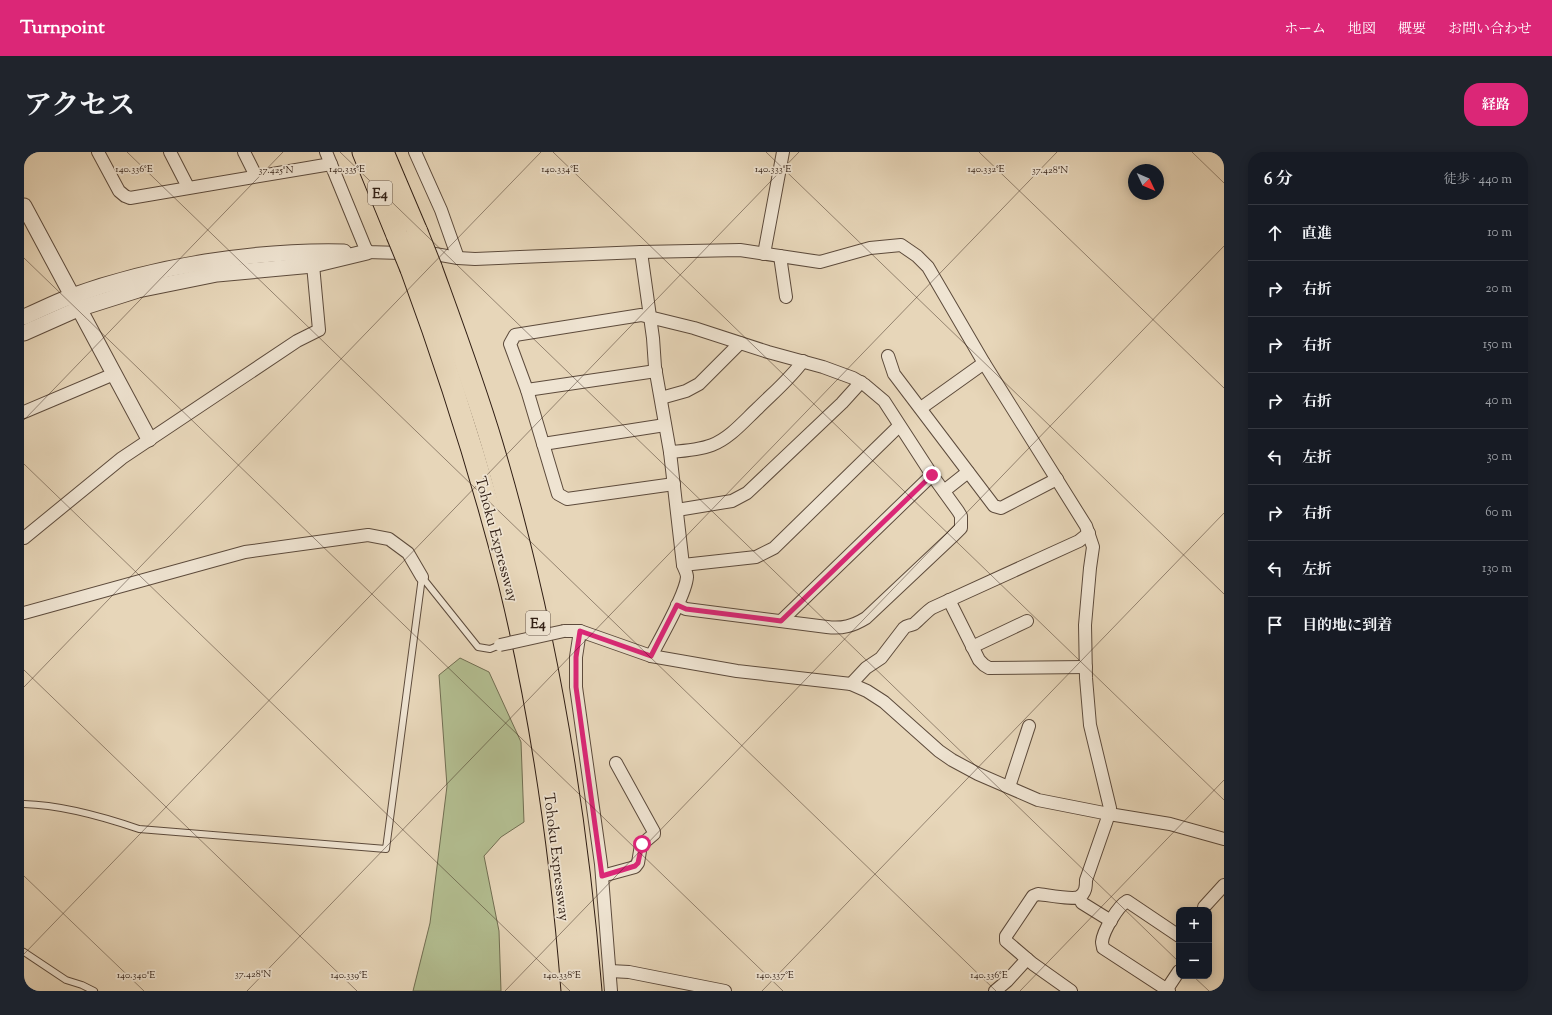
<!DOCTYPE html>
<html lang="ja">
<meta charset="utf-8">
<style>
:root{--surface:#171b24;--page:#20242c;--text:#f1f3f6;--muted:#9ea1a6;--line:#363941;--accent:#db2777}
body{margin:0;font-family:"Sorts Mill Goudy","Noto Serif JP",serif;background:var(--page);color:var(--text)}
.controls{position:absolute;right:12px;bottom:12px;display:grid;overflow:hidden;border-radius:8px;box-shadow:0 2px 10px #0003}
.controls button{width:36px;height:36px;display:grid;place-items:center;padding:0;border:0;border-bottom:1px solid var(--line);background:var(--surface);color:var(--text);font:20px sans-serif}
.compass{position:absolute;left:1104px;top:12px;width:36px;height:36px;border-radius:50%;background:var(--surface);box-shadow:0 2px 10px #0003;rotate:134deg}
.stop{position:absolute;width:12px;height:12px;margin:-9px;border:3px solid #db2777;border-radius:50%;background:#fff}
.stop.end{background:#db2777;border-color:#fff;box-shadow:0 1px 4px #0008}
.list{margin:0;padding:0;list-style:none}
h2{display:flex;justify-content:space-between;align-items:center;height:52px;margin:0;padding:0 16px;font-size:17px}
h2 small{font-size:13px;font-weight:400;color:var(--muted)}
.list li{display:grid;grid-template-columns:26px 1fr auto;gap:12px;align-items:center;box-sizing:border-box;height:56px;padding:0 16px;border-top:1px solid var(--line)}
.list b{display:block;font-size:15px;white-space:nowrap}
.list em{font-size:13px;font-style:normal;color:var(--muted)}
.icon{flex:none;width:22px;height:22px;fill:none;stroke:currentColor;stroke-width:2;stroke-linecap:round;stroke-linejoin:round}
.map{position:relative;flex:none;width:1200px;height:839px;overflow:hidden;border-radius:16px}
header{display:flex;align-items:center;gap:24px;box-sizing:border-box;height:56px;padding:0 20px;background:var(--accent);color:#fff}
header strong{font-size:19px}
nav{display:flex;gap:22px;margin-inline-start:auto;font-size:14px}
.intro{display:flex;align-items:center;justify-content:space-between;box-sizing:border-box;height:96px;padding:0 24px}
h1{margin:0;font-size:28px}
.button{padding:10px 18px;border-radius:16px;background:var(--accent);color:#fff;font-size:14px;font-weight:700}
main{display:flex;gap:24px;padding:0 24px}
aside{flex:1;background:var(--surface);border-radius:16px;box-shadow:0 2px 10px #0003}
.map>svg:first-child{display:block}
</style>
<header>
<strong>Turnpoint</strong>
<nav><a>ホーム</a><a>地図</a><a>概要</a><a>お問い合わせ</a></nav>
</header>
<div class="intro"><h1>アクセス</h1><a class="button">経路</a></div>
<main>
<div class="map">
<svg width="1200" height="839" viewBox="0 0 1200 839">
<rect width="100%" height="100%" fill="#e7d6b9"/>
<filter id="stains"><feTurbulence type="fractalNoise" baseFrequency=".005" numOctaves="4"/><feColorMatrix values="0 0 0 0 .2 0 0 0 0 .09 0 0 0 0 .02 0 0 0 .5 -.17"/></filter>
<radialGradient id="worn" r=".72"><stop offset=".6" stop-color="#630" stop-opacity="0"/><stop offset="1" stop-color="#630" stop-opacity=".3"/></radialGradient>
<polygon fill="#b3be91" stroke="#716e52" points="436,506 465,520 497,590 500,670 477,685 460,704 475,779 477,839 389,839 406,771 423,634 415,523"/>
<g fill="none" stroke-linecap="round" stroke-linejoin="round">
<g stroke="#5d4b3c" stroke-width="8">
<g id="service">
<polyline points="398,425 454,495 466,497 476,493"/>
<path d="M0 652C37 653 80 665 115 677L362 697 398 425"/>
<polyline points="0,800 42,828 58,833 70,839"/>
</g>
</g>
<g stroke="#5d4b3c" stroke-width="14">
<g id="minor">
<polyline points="74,0 95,39 101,44 106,46 307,12"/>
<polyline points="146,0 164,35"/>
<polyline points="220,0 232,24"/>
<path d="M302 0 343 100 411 102 434 106 451 107 617 100 716 98 796 110 846 96 877 93 893 104 904 115 960 211 1062 374 1069 395 1066 416 1061 473 1062 526 1066 573 1086 656 1085 662 1062 728C1062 734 1062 741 1055 745 1048 748 1023 743 1014 742L1009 744 982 784V789L1009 812 1047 839"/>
<polyline points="391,0 417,58 434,106"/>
<path d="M617 100 629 186 631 215 646 300 659 413C660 416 663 421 663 425 662 442 636 487 627 504"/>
<polyline points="740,102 759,0"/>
<polyline points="756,104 762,145"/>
<polyline points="864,204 870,222 970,354 977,356 1033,327"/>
<polyline points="503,238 632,219"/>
<polyline points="637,246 662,239 675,232 716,191"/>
<polyline points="897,256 960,211"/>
<polyline points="0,260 90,222"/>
<polyline points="519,292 641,273"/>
<path d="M646 300C660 299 675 298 688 293 706 286 720 269 734 256 749 241 766 227 779 209"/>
<path d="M650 332 543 347 534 342 503 238 486 192 491 183 617 163 670 176 744 200 799 215 829 226 841 233 860 249 908 323 934 359 937 364V376L928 385 842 466C829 474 818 477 803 475L662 457 653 453"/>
<polyline points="920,339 944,320"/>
<polyline points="653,358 708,349 723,341 818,251 837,230"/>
<polyline points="0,386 98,306 273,189 295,178 289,113"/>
<polyline points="659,413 732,405 750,396 875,274"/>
<polyline points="925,448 955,508 960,513 965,516 1062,515"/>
<polyline points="0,461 221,400 344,383 365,387 384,401 398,425"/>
<polyline points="757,469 908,323"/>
<polyline points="540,479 556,479 627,504 713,519 827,532 843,539 860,550 915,599 928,608 954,622 1014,648 1085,662 1146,672 1200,687"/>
<polyline points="556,479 552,505 552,535 577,712 587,839"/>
<polyline points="948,495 1003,469"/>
<path d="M827 532 842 516 857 506 880 476C883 473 886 474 890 472 894 469 902 460 908 456L1055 389 1065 381"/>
<polyline points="985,635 1005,574"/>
<polyline points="578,724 611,715 614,711 617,693 630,682 630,680 592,611"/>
<polyline points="1055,745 1058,751 1087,769"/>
<polyline points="1180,755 1200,733"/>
<polyline points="586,819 605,820 701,839"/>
<polyline points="1143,837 1155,819"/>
<polyline points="971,839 983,829 1003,807"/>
<path d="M1145 839 1079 796C1079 794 1078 792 1078 790 1079 779 1094 754 1103 749L1155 784"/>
</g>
</g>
<g stroke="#5d4b3c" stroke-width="17">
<g id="tertiary">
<polyline points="0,54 125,287"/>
<path d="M0 165C16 158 32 150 48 144 131 114 231 98 320 100"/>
<polyline points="0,181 54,157 114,138 193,122 289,113 343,100"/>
</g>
</g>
<g stroke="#2f1d13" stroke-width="23">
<g id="motorway">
<polyline points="339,0 373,83"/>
<polyline points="359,0 393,80"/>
<path d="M407 115C428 173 450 232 468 292 521 470 552 654 567 839"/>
<path d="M387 117C425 220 458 324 485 430 518 564 537 702 548 839"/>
</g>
</g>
<use href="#service" stroke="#efe4d2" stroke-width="6"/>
<use href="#minor" stroke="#efe4d2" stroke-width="12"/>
<use href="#tertiary" stroke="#efe4d2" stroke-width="15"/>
<use href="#motorway" stroke="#e7d6b9" stroke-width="21"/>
<g stroke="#5d4b3c" stroke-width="14" stroke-linecap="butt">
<polyline id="minor-bridge" points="476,493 540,479"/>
</g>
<g stroke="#2f1d13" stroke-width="23" stroke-linecap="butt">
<g id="motorway-bridge">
<polyline points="393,80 407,115"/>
<polyline points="373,83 387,117"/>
</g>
</g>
<use href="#minor-bridge" stroke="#efe4d2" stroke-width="12"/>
<use href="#motorway-bridge" stroke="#e7d6b9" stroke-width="21"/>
</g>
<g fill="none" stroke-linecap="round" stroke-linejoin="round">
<polyline stroke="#db2777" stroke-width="5" points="618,692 614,711 611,714 578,724 552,535 552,505 556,479 627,504 653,453 662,457 757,469 908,323"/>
</g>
<path fill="none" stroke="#2f1d13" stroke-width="1" stroke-opacity="0.45" d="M103 0 972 839M316 0 1155 810M529 0 1200 648M742 0 1200 442M955 0 1200 236M1168 0 1200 31M0 1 1 0M0 106 759 839M0 268 259 0M0 312 546 839M0 518 333 839M0 535 517 0M0 724 120 839M0 802 775 0M1169 824 1185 839M223 839 1033 0M481 839 1200 94M738 839 1200 361M996 839 1200 628"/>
<g text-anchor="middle" stroke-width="3.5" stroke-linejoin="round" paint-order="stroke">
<g fill="#efe4d2" stroke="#69594c" stroke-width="1">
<rect x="344" y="29" width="24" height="24" rx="3"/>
<rect x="502" y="459" width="24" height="24" rx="3"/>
</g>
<g font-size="14" font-weight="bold" fill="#2f1d13">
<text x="356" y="46">E4</text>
<text x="514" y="476">E4</text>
</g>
<g font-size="15" fill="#2f1d13" stroke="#efe4d2">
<text transform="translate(473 387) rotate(75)" y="5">Tohoku Expressway</text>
<text transform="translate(533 705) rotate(83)" y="5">Tohoku Expressway</text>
</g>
</g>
<g font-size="10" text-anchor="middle" fill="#2f1d13" stroke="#efe4d2" stroke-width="3.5" stroke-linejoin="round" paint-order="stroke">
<text x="110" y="20">140.336°E</text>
<text x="536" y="20">140.334°E</text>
<text x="749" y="20">140.333°E</text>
<text x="962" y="20">140.332°E</text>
<text x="323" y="20">140.335°E</text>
<text x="252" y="21">37.425°N</text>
<text x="1026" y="21">37.428°N</text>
<text x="229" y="825">37.428°N</text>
<text x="112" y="826">140.340°E</text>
<text x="325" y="826">140.339°E</text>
<text x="538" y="826">140.338°E</text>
<text x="751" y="826">140.337°E</text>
<text x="965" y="826">140.336°E</text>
</g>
<rect width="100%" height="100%" filter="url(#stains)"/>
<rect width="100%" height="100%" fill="url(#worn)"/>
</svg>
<div class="controls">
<button>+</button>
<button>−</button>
</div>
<svg class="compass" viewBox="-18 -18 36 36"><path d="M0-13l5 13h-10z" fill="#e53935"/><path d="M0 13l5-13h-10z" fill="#9ea1a6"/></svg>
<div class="stop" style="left:618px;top:692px"></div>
<div class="stop end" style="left:908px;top:323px"></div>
</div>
<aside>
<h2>6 分<small>徒歩 · 440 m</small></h2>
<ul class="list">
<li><svg class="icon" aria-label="ahead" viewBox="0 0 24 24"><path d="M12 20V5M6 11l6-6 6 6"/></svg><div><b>直進</b></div><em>10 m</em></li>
<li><svg class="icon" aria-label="right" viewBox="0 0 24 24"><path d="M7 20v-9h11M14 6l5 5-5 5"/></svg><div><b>右折</b></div><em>20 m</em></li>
<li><svg class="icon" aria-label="right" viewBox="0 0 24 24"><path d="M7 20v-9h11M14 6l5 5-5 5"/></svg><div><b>右折</b></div><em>150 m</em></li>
<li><svg class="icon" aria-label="right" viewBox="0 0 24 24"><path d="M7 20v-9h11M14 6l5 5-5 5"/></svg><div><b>右折</b></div><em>40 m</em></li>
<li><svg class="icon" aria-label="left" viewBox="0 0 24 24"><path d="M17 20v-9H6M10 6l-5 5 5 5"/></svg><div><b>左折</b></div><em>30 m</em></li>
<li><svg class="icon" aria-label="right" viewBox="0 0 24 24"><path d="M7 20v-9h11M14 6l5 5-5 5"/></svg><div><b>右折</b></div><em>60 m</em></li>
<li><svg class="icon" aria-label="left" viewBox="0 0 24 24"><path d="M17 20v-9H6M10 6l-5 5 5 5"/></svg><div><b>左折</b></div><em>130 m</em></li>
<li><svg class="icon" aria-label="arrive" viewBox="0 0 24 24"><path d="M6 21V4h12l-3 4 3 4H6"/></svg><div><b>目的地に到着</b></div></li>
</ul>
</aside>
</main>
